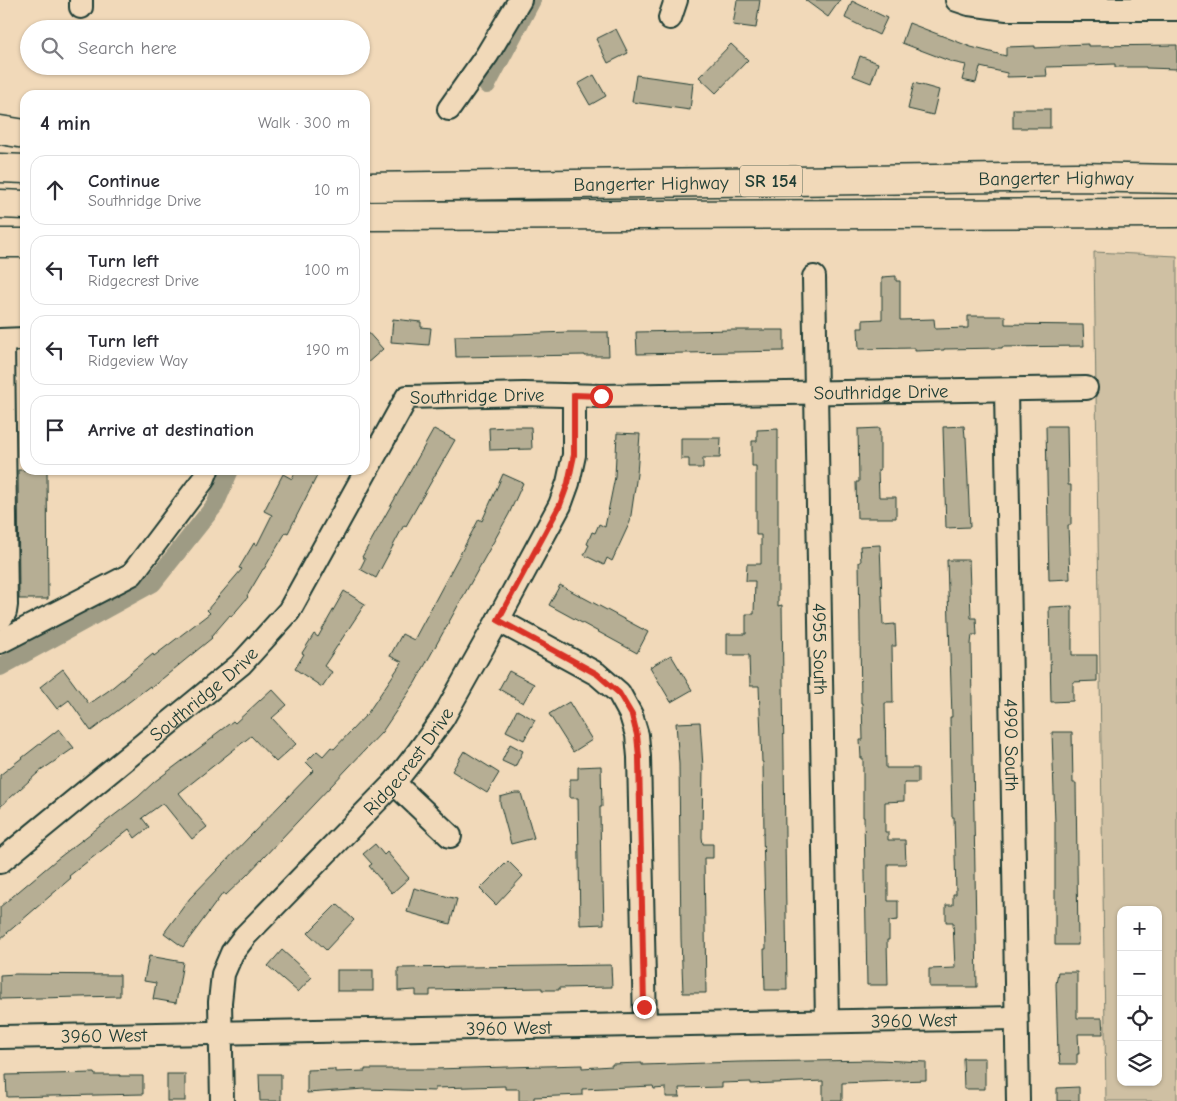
<!DOCTYPE html>
<meta charset="utf-8">
<style>
:root{--surface:#fff;--page:#f7f7f7;--text:#2b2b33;--muted:#7c7c81;--line:#e1e1e2}
body{margin:0;font-family:"Comic Neue",sans-serif;background:var(--page);color:var(--text)}
.controls{position:absolute;right:15px;bottom:15px;display:grid;overflow:hidden;border-radius:10px;box-shadow:0 1px 4px #0004}
.controls button{width:45px;height:45px;display:grid;place-items:center;padding:0;border:0;border-bottom:1px solid var(--line);background:var(--surface);color:var(--text);font:25px sans-serif}
.stop{position:absolute;width:15px;height:15px;margin:-11px;border:4px solid #d93025;border-radius:50%;background:#fff}
.stop.end{background:#d93025;border-color:#fff;box-shadow:0 1px 5px #0008}
.list{margin:0;padding:0;list-style:none}
h2{display:flex;justify-content:space-between;align-items:center;height:65px;margin:0;padding:0 20px;font-size:21px}
h2 small{font-size:16px;font-weight:400;color:var(--muted)}
.list li{display:grid;grid-template-columns:32px 1fr auto;gap:15px;align-items:center;box-sizing:border-box;height:70px;margin:0 10px 10px;padding:0 10px;border:1px solid var(--line);border-radius:15px}
.list b{display:block;font-size:19px;white-space:nowrap}
.list p{margin:0;font-size:16px;white-space:nowrap;color:var(--muted)}
.list em{font-size:16px;font-style:normal;color:var(--muted)}
.icon{flex:none;width:28px;height:28px;fill:none;stroke:currentColor;stroke-width:2;stroke-linecap:round;stroke-linejoin:round}
.map{position:relative;flex:none;width:1177px;height:1101px;overflow:hidden}
.search{position:absolute;background:var(--surface);box-shadow:0 1px 4px #0004;left:20px;top:20px;width:350px;height:55px;display:flex;align-items:center;gap:12px;box-sizing:border-box;padding:0 18px;border-radius:28px;color:var(--muted);font-size:19px}
.panel{position:absolute;background:var(--surface);box-shadow:0 1px 4px #0004;left:20px;top:90px;width:350px;height:385px;border-radius:15px}
.map>svg:first-child{display:block}
</style>
<div class="map">
<svg width="1177" height="1101" viewBox="0 0 1177 1101">
<rect width="100%" height="100%" fill="#f1d9b9"/>
<filter id="ink" filterUnits="userSpaceOnUse"><feTurbulence type="fractalNoise" baseFrequency=".02" numOctaves="2"/><feDisplacementMap in="SourceGraphic" scale="10" xChannelSelector="R" yChannelSelector="G"/><feConvolveMatrix kernelMatrix="1 2 1 2 8 2 1 2 1" color-interpolation-filters="sRGB"/></filter>
<g filter="url(#ink)">
<path fill="#cfc0a3" stroke="#777e6c" fill-rule="evenodd" d="M1094 252 1177 256V1101H1106ZM1121 910H1158V1082H1121Z"/>
<g fill="none" stroke-linecap="round" stroke-linejoin="round">
<g stroke="#9e9b84" stroke-width="18">
<polyline points="487,85 532,0"/>
<polyline points="0,667 153,583 215,505 230,470"/>
</g>
</g>
<g fill="#b6ae94" stroke="#1f3d34">
<polygon points="737,0 760,0 756,28 733,25"/>
<polygon points="805,0 840,0 828,17"/>
<polygon points="852,1 887,18 879,35 845,18"/>
<polygon points="909,23 971,47 1006,56 1006,47 1035,46 1035,48 1060,47 1060,45 1088,44 1088,46 1177,45 1177,69 1146,68 1146,67 1115,67 1115,64 1088,65 1088,66 1046,67 1047,76 1007,77 1007,73 980,67 976,83 962,80 966,65 952,62 902,43"/>
<polygon points="616,29 628,53 608,63 596,39"/>
<polygon points="731,44 748,60 716,93 699,77"/>
<polygon points="860,56 878,63 871,83 853,76"/>
<polygon points="594,75 606,96 590,105 578,84"/>
<polygon points="636,75 693,83 690,110 632,102"/>
<polygon points="914,83 939,90 933,115 908,109"/>
<rect x="1013" y="109" width="37" height="19"/>
<polygon points="896,276 896,281 900,281 900,320 934,319 935,329 968,328 968,316 1005,316 1005,324 1083,325 1084,346 1002,347 1002,348 944,349 944,350 915,351 915,348 859,349 858,328 863,328 863,320 882,319 882,277"/>
<polygon points="393,319 421,322 421,327 431,328 429,345 391,342"/>
<polygon points="365,329 383,349 365,365"/>
<polygon points="732,330 784,330 784,351 637,354 636,332"/>
<polygon points="568,332 608,332 609,356 585,356 585,355 456,357 455,336 514,335 514,334"/>
<polygon points="964,426 965,437 966,437 970,527 946,528 943,427"/>
<polygon points="1046,426 1067,426 1068,485 1071,485 1071,525 1068,525 1070,579 1049,580"/>
<polygon points="508,427 531,427 532,449 490,450 489,428"/>
<polygon points="880,428 880,470 878,470 879,497 896,497 896,518 857,518 856,482 859,482 858,429"/>
<polygon points="434,429 455,440 406,526 404,525 376,578 360,569 365,559 362,557"/>
<polygon points="778,429 778,606 782,605 787,990 765,990 764,949 766,949 763,833 764,833 763,762 762,762 759,686 750,686 749,655 727,655 727,634 746,634 746,614 754,614 755,581 746,581 747,564 761,564 761,535 756,535 756,466 752,466 752,441 757,441 757,430"/>
<polygon points="617,433 640,434 637,474 630,522 612,561 607,558 604,565 584,555 589,545 587,544 592,532 595,533 599,524 605,527 615,477"/>
<polygon points="681,438 721,438 720,458 703,458 703,468 689,468 689,459 681,459"/>
<polygon points="18,470 47,470 48,599 19,599"/>
<polygon points="296,470 320,470 288,533 286,532 264,569 263,569 247,596 248,597 231,617 230,615 211,637 212,638 151,688 150,686 91,731 69,700 57,709 40,687 63,669 89,704 108,691 153,654 154,656 210,613 207,610 242,569 239,568 254,543 257,545 272,515 264,511 283,474 292,479"/>
<polygon points="503,474 523,483 509,514 415,683 382,732 246,876 226,895 223,893 183,947 164,933 190,898 314,770 306,762 317,751 323,756 331,747 334,749 367,714 402,662 390,656 402,634 414,640 479,519 482,521"/>
<polygon points="880,545 883,625 895,624 896,646 892,646 893,703 885,703 886,768 918,768 918,783 904,783 904,801 885,802 885,832 888,832 888,840 905,840 906,864 888,864 888,901 898,901 898,920 889,921 889,940 887,940 888,985 867,985 864,817 863,817 863,758 861,758 860,740 863,740 862,703 861,703 859,562 861,562 860,546"/>
<polygon points="947,560 969,560 971,618 976,618 977,635 972,635 971,644 977,987 929,987 929,969 955,968 953,922 946,922 946,905 953,905 953,894 956,894 954,817 952,817 951,775 950,717 952,717"/>
<polygon points="560,585 648,632 637,653 549,605"/>
<polygon points="344,591 365,604 324,666 332,672 322,687 295,669 304,654 302,653 314,634 318,637"/>
<polygon points="1072,606 1072,655 1097,655 1097,681 1073,682 1073,701 1051,702 1049,607"/>
<polygon points="671,655 692,690 671,702 650,667"/>
<polygon points="509,671 534,684 523,703 499,689"/>
<polygon points="272,689 287,705 272,718 296,744 276,762 251,736 179,793 207,827 192,839 163,803 142,818 149,827 135,838 129,829 69,876 71,878 0,939 0,907 56,860 138,797 154,782 214,737 213,736 233,721 235,723"/>
<polygon points="569,702 592,740 573,752 549,714"/>
<polygon points="517,710 535,720 524,740 506,731"/>
<polygon points="700,722 703,767 702,837 703,844 713,844 713,858 704,858 706,993 683,993 681,938 679,764 676,723"/>
<polygon points="59,729 74,748 39,772 0,807 0,775"/>
<polygon points="1052,732 1072,732 1073,783 1076,783 1078,945 1055,945 1055,823"/>
<polygon points="510,744 523,751 515,767 502,761"/>
<polygon points="464,751 499,773 487,793 452,771"/>
<polygon points="601,766 602,807 600,807 601,884 603,884 604,924 580,925 578,798 570,798 570,779 578,779 578,767"/>
<polygon points="515,793 521,793 534,838 511,844 500,803 500,797"/>
<polygon points="375,844 384,855 387,852 409,878 392,893 369,866 372,864 363,854"/>
<polygon points="508,861 523,876 496,905 480,889"/>
<polygon points="414,888 457,899 450,924 407,912"/>
<polygon points="337,904 354,920 326,950 308,933"/>
<polygon points="282,950 312,977 298,992 268,966"/>
<polygon points="149,956 183,962 176,1003 153,999 156,983 144,981"/>
<polygon points="611,965 612,987 559,988 559,990 542,990 542,988 430,990 430,996 416,996 416,990 398,991 398,968"/>
<rect x="337" y="970" width="36" height="21"/>
<polygon points="1058,972 1077,972 1077,1018 1102,1018 1103,1034 1078,1034 1079,1054 1077,1054 1077,1064 1060,1064 1059,1054 1058,1054 1056,984"/>
<polygon points="16,974 120,975 120,996 0,999 0,975"/>
<polygon points="963,1058 985,1058 985,1089 964,1089"/>
<polygon points="878,1060 926,1062 926,1080 842,1083 842,1101 823,1101 823,1081 751,1084 751,1082 722,1083 722,1087 679,1088 680,1097 666,1097 666,1088 654,1089 653,1086 582,1089 582,1095 534,1097 534,1101 519,1101 519,1089 505,1089 505,1086 435,1088 435,1091 365,1089 307,1093 307,1070 335,1069 335,1072 365,1071 365,1069 434,1069 582,1065 582,1068 612,1066 612,1064 642,1063 642,1065 740,1062"/>
<polygon points="94,1073 95,1075 120,1075 120,1076 143,1076 143,1094 7,1097 6,1075"/>
<rect x="167" y="1074" width="18" height="27"/>
<polygon points="259,1074 281,1074 281,1101 260,1101"/>
<polygon points="1079,1087 1079,1101 1057,1101 1057,1088"/>
</g>
<g fill="none" stroke-linecap="round" stroke-linejoin="round">
<g stroke="#1f3d34" stroke-width="26">
<g id="minor">
<polyline points="81,0 81,7"/>
<polyline points="957,0 969,4 1007,9 1177,9"/>
<polyline points="670,18 676,0"/>
<polyline points="449,109 487,55 520,0"/>
<path id="s1" d="M814 277 827 1021"/>
<polyline points="0,340 25,339"/>
<path id="s2" d="M1006 390 1018 1101"/>
<polyline points="0,619 5,612 6,605 3,340"/>
<polyline points="498,620 597,674 619,693 631,715 637,735 639,757 645,1024"/>
<polyline points="0,642 132,574 203,480 207,470"/>
<polyline points="394,783 450,836"/>
<path id="s3" d="M0 862 241 664 289 611 407 397 524 394 601 396 1086 388"/>
<path id="s4" d="M0 1037 1016 1018"/>
<path id="s5" d="M222 1101 220 1002 223 974 232 953 245 936 394 783 419 751 443 718 498 620 560 505 568 483 574 455V395"/>
</g>
</g>
<g stroke="#1f3d34" stroke-width="31">
<g id="highway">
<polyline points="0,130 25,134"/>
<polyline points="0,168 25,169"/>
<path id="s6" d="M365 187 1076 177 1177 179"/>
<polyline points="0,204 25,205"/>
<polyline points="365,216 1177,213"/>
<polyline points="0,243 25,243"/>
</g>
</g>
<use href="#minor" stroke="#f1d9b9" stroke-width="22"/>
<use href="#highway" stroke="#f1d9b9" stroke-width="28"/>
</g>
</g>
<g fill="none" stroke-linecap="round" stroke-linejoin="round" filter="url(#ink)">
<polyline stroke="#d93025" stroke-width="6" points="601,396 574,395 574,455 568,483 560,505 498,620 597,674 619,693 632,715 637,735 639,757 644,1007"/>
</g>
<g text-anchor="middle" stroke-width="4" stroke-linejoin="round" paint-order="stroke">
<rect fill="#f1d9b9" stroke="#5e6c5c" stroke-width="1" x="740" y="165.5" width="62" height="31" rx="4"/>
<g font-size="18" font-weight="bold" fill="#1f3d34">
<text x="771" y="187">SR 154</text>
</g>
<g font-size="19" fill="#1f3d34" stroke="#f1d9b9">
<text dy="7" stroke="none"><textPath href="#s6" startOffset="691">Bangerter Highway</textPath></text>
<text dy="7" stroke="none"><textPath href="#s6" startOffset="286">Bangerter Highway</textPath></text>
<text dy="7" stroke="none"><textPath href="#s3" startOffset="1102">Southridge Drive</textPath></text>
<text dy="7" stroke="none"><textPath href="#s3" startOffset="698">Southridge Drive</textPath></text>
<text dy="7" stroke="none"><textPath href="#s1" startOffset="372">4955 South</textPath></text>
<text dy="7" stroke="none"><textPath href="#s3" startOffset="264">Southridge Drive</textPath></text>
<text dy="7" stroke="none"><textPath href="#s2" startOffset="355">4990 South</textPath></text>
<text dy="7" stroke="none"><textPath href="#s5" startOffset="411">Ridgecrest Drive</textPath></text>
<text dy="7" stroke="none"><textPath href="#s4" startOffset="914">3960 West</textPath></text>
<text dy="7" stroke="none"><textPath href="#s4" startOffset="509">3960 West</textPath></text>
<text dy="7" stroke="none"><textPath href="#s4" startOffset="104">3960 West</textPath></text>
</g>
</g>
</svg>
<div class="controls">
<button>+</button>
<button>−</button>
<button><svg class="icon" aria-label="locate" viewBox="0 0 24 24"><circle cx="12" cy="12" r="6"/><path d="M12 2v4M12 18v4M2 12h4M18 12h4"/></svg></button>
<button><svg class="icon" aria-label="layers" viewBox="0 0 24 24"><path d="M12 4l9 5-9 5-9-5zM3 14l9 5 9-5"/></svg></button>
</div>
<div class="stop" style="left:601px;top:396px"></div>
<div class="stop end" style="left:644px;top:1007px"></div>
<div class="search"><svg class="icon" aria-label="search" viewBox="0 0 24 24"><circle cx="10" cy="10" r="6"/><path d="M15 15l6 6"/></svg>Search here</div>
<section class="panel">
<h2>4 min<small>Walk · 300 m</small></h2>
<ul class="list">
<li><svg class="icon" aria-label="ahead" viewBox="0 0 24 24"><path d="M12 20V5M6 11l6-6 6 6"/></svg><div><b>Continue</b><p>Southridge Drive</p></div><em>10 m</em></li>
<li><svg class="icon" aria-label="left" viewBox="0 0 24 24"><path d="M17 20v-9H6M10 6l-5 5 5 5"/></svg><div><b>Turn left</b><p>Ridgecrest Drive</p></div><em>100 m</em></li>
<li><svg class="icon" aria-label="left" viewBox="0 0 24 24"><path d="M17 20v-9H6M10 6l-5 5 5 5"/></svg><div><b>Turn left</b><p>Ridgeview Way</p></div><em>190 m</em></li>
<li><svg class="icon" aria-label="arrive" viewBox="0 0 24 24"><path d="M6 21V4h12l-3 4 3 4H6"/></svg><div><b>Arrive at destination</b></div></li>
</ul>
</section>
</div>
